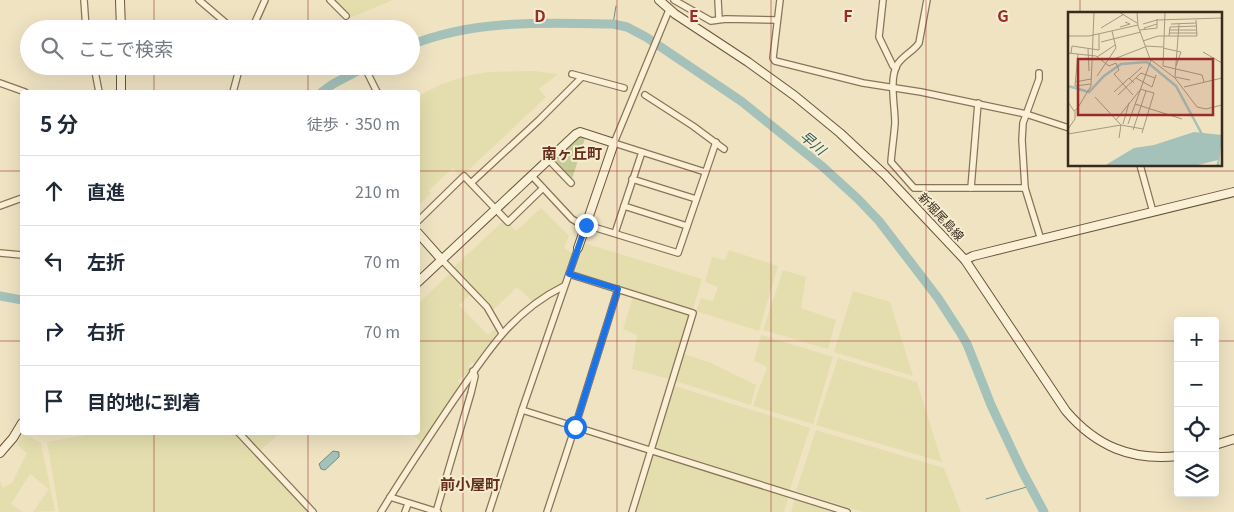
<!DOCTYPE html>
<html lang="ja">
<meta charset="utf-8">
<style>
:root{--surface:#fff;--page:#f2f2f3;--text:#1f2937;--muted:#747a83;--line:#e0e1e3}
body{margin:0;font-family:Georgia,"Noto Sans JP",serif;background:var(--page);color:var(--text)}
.controls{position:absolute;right:15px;bottom:15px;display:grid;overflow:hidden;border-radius:5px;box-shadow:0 5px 20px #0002}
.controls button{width:45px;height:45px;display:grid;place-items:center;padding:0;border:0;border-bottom:1px solid var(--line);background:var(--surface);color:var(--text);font:25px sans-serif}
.stop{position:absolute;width:15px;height:15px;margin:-11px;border:4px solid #1a73e8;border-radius:50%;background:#fff}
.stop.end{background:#1a73e8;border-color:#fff;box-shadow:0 1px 5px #0008}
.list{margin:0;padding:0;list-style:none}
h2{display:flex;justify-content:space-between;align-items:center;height:65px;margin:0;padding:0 20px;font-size:21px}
h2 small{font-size:16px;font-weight:400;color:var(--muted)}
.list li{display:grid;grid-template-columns:32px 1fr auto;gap:15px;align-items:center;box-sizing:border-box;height:70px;padding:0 20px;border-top:1px solid var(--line)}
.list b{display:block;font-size:19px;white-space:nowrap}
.list em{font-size:16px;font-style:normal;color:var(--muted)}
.icon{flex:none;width:28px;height:28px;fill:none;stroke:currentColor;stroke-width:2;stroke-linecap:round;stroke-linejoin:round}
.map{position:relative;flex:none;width:1234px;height:512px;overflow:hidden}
.search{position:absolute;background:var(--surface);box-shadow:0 5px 20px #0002;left:20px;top:20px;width:400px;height:55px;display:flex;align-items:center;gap:12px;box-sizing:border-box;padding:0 18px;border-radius:28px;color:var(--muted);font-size:19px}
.panel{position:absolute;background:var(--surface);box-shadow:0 5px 20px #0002;left:20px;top:90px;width:400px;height:345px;border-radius:5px}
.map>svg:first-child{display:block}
</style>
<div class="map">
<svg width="1234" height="512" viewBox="0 0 1234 512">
<rect width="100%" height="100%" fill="#efe3c2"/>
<g fill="#e4deaf">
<polygon points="335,0 393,0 352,17"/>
<polygon points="534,71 558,74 539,89 546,97 461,177 453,168 428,191 431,193 418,206 418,96 442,84 470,75 488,72"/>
<polygon points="541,208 569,236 564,248 574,254 563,285 534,303 517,287 493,310 453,268 503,221 508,227 510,225 516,231"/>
<polygon points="584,243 702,279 693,309 575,273"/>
<polygon points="729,250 778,266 759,331 696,311 701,298 713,301 718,287 705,282 712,257 725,260"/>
<polygon points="783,270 806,277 801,308 836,320 828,349 763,330"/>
<polygon points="451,272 471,294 459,305 488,335 497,326 500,333 476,365 472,362 468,366 473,369 470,375 467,373 458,380 461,386 422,443 411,433 418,432 418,304"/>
<polygon points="853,291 890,302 913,376 834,352"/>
<polygon points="633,297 691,314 669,379 632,369 637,335 623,329"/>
<polygon points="761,335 833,357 813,424 753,406 767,367 754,361"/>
<polygon points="684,354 711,363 756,385 751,405 675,381"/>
<polygon points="838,358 917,382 942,462 816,425"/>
<polygon points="675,386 810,428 789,492 654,449"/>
<polygon points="816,430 944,468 961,512 863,512 796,491"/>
<polygon points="103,432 280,433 255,455 309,512 59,512 47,442"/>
<polygon points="23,433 41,443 55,511 33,512 49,489 30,474 11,504 23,512 0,512 0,481 3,488 12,483 27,453 17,444"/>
<polygon points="653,456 789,496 784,512 636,512"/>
<polygon points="795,498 840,512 791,512"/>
</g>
<polygon fill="#c4cd95" points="580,135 585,138 572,179 568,179 552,160"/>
<polygon fill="#a4c1ba" stroke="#6b8f88" points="333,451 339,452 339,457 325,470 321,469 319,464"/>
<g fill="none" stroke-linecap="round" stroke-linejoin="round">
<g stroke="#6b8f88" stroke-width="1">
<polyline points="613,24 616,6"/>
<polyline points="986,499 1030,486"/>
</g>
<g stroke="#a4c1ba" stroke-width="9">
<path d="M411 45C475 19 546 23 613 24L627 27 646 37 741 101 823 167 858 199 879 221 938 298 960 332 967 344 991 405 1022 471 1044 512"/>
<polyline points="322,92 333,84 367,66"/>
<polyline points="0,296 22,300"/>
</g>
<g stroke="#897459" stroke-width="8">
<g id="street">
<polyline points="84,0 86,29"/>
<polyline points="199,0 233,29"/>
<polyline points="330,0 346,16"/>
<polyline points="674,0 711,21 726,19 777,20"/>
<polyline points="718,0 719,19"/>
<polyline points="780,0 773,58 775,61 863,83 921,92 1026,114 1069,128"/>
<polyline points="883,0 879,37 893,66 896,68"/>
<path d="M927 0 919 43C913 52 903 55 897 65 889 80 895 106 895 123 894 136 892 149 891 162L914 188H1025"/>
<polyline points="669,10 614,143 705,172"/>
<polyline points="252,29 265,0"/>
<polyline points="94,66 99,92"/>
<polyline points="279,66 288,69 293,66"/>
<polyline points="364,66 377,92"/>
<polyline points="1039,73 1039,79 1023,123 1022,140 1025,188 1041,240"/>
<polyline points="572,74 624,88"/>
<polyline points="0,83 25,92"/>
<polyline points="233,92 240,66"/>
<polyline points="645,95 693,126 724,149"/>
<polyline points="549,160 571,183"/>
<polyline points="1140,165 1153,212"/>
<polyline points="532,176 572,219 577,222 678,253 716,142"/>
<polyline points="632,179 696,199"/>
<polyline points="471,183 539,120 582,77"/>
<polyline points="971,188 978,103"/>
<polyline points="0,206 22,198"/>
<polyline points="624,206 687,226"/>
<polyline points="418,221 464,176 508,222 543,188"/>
<polyline points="615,233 642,152"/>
<polyline points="0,253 22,255"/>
<polyline points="442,260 487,307 502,333"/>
<polyline points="569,274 693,313 632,512"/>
<polyline points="522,410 847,512"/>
<polyline points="238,432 313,512"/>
<polyline points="390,497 438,512"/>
<path d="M381 512C404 474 429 437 454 400 487 353 510 313 564 286"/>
<polyline points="405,512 408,504"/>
<polyline points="436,512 471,393 475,376 473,371"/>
<polyline points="489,512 522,410 578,248"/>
<polyline points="547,512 575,427 618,289"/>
</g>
</g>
<g stroke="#6a553c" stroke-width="10">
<g id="secondary">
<polyline points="120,0 121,29"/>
<path d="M659 0 675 14 748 62 795 96 840 133 885 175 965 260 1066 411C1096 446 1131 461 1178 456"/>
<polyline points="121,66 121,92"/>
<polyline points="418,233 442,260"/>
<polyline points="965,260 973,256 1234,192"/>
<polyline points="418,282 576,134 580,132 614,143 578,248"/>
<polyline points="1215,445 1234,439"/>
<polyline points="0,453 13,438 22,423"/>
</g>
</g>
<use href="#street" stroke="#f9f0d5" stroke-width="5.5"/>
<use href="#secondary" stroke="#f9f0d5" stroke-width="8"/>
</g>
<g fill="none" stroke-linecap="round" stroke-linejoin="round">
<polyline stroke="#1a73e8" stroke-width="6" points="575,427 618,289 569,274 586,225"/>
</g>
<path fill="none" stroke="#982c28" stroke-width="1" stroke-opacity="0.55" d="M154 0V29M308 0V29M463 0V512M617 0V512M771 0V512M926 0V512M1080 0V14M154 66V92M308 66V92M1080 165V512M0 171H22M418 171H1234M0 341H22M418 341H1178M1215 341H1234M154 432V512M308 432V512"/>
<g text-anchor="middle" stroke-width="4" stroke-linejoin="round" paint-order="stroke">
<g font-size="12" fill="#382b1d" stroke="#f6edd1">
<text transform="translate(941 217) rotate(47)" y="4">新堀尾島線</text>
</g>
<g font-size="14" font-style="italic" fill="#2c5857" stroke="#f6edd1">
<text transform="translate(813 143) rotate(40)" y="5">早川</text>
</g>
<g font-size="15" font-weight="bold" fill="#652f1c" stroke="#f6edd1">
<text x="572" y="159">南ヶ丘町</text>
<text x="470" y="490">前小屋町</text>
</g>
</g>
<g transform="translate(1068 12)">
<rect width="154" height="154" fill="#efe3c2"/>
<path d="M126 120 154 123 151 154H148L150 148 126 154H36L66 136 86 133Z" fill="#a4c1ba"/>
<path fill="none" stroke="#a4c1ba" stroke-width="2.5" d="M0 74 21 80 36 64 53 52 79 50 108 74 136 126"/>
<path fill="none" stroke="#a69980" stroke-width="1" d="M51 0 69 11M69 0 70 14 82 47 107 66 129 95 138 97 154 93M97 0 95 54 134 63 136 70M75 12 89 8 154 6M103 12 128 11M111 12 107 65 122 68M52 15 62 12 57 10M33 16 56 2M72 18 89 16V7M77 18 76 16 89 12M101 18H129M101 21H129M0 24H21L70 13M101 24 102 15 129 14M75 29 90 24H129L128 8M33 30 73 20M77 34 95 35M95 36 113 40 108 54M20 37 21 59M135 40 154 51M0 41 28 44 41 54 48 51 51 58 46 62 65 83M3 41 4 34 31 38V22M10 42 7 74 23 72M29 45 47 33M46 47 77 35M29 64 48 36 44 19M68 66 84 75 88 63M61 67 74 55M7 70 23 67M116 75 154 66M72 77 86 81 74 121M46 80 61 66 66 71M50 83 73 61 87 66M27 85 53 113M0 90 6 99 9 97 23 74 26 0M67 92 114 107M48 108 72 78M55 112 61 91M60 112 83 48M0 117 7 107V99M65 118 78 79M0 122 53 113M51 126 53 113 75 117"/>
<path fill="#982c28" fill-opacity="0.15" stroke="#982c28" stroke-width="2.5" d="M10 47H145V103H10Z"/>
<rect width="154" height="154" fill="none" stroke="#382b1d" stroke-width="2.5"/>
</g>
<g font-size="16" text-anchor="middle" font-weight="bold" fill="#982c28" stroke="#f6edd1" stroke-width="4" stroke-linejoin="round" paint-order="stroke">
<text x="540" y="22">D</text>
<text x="694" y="22">E</text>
<text x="848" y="22">F</text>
<text x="1003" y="22">G</text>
</g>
</svg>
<div class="controls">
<button>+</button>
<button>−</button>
<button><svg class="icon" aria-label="locate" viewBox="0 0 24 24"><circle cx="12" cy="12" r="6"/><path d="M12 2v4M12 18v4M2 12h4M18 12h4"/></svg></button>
<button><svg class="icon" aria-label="layers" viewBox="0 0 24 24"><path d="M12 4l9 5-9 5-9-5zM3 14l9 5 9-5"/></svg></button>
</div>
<div class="stop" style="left:575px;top:427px"></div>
<div class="stop end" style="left:586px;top:225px"></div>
<div class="search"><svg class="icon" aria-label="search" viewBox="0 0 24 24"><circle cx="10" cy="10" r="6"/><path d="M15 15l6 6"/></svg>ここで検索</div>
<section class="panel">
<h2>5 分<small>徒歩 · 350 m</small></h2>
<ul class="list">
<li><svg class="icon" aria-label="ahead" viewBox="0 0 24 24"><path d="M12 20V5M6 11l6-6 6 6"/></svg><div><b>直進</b></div><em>210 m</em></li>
<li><svg class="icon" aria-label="left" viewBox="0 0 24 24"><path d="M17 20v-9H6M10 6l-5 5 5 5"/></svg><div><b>左折</b></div><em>70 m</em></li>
<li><svg class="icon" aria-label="right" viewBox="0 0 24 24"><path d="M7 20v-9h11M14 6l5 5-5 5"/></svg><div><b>右折</b></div><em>70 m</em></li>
<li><svg class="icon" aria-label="arrive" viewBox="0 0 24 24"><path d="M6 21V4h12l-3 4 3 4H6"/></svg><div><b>目的地に到着</b></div></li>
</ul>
</section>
</div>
